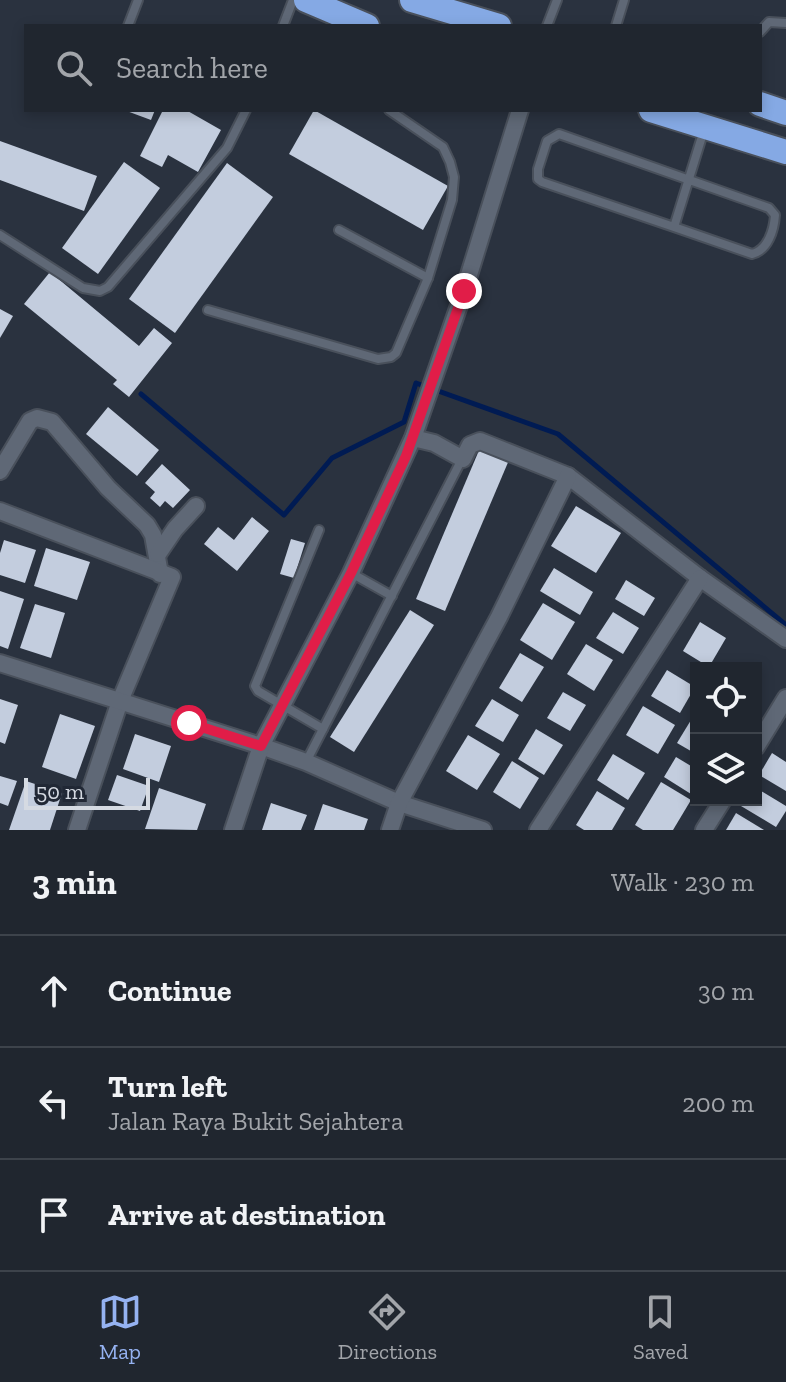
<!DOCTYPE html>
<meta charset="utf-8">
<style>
:root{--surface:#20262f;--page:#282e37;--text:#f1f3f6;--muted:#a2a5aa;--line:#3d434b;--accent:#95b2f1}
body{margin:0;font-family:"Zilla Slab",serif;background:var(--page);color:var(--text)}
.controls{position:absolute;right:24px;bottom:24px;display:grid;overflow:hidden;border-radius:0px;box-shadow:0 4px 12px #0003}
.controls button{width:72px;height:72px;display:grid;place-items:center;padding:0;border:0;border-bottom:2px solid var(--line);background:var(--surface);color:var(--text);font:40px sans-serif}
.scale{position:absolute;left:24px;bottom:20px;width:126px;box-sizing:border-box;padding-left:8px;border:4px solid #d5dae2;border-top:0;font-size:22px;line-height:28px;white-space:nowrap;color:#d5dae2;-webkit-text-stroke:6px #212835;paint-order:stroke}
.stop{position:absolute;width:24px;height:24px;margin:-18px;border:6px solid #e11d48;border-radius:50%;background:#fff}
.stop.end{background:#e11d48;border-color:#fff;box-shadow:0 2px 8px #0008}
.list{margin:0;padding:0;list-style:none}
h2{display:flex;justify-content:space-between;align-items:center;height:104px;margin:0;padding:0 32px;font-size:34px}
h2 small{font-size:26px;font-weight:400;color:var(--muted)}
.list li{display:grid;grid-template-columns:52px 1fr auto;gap:24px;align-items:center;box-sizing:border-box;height:112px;padding:0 32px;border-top:2px solid var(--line)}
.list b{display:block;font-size:30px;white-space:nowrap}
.list p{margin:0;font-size:26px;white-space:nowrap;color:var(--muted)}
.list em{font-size:26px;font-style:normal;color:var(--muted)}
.icon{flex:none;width:44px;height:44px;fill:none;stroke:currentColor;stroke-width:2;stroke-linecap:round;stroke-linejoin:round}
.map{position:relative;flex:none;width:786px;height:830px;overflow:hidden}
.search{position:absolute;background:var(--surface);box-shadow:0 4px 12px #0003;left:24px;right:24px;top:24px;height:88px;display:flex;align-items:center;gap:20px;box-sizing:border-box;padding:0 28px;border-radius:0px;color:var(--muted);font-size:30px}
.sheet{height:440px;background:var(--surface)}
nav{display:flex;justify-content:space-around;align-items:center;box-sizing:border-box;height:112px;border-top:2px solid var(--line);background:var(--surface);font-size:22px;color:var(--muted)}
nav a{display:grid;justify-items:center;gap:4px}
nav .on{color:var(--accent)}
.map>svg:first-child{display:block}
</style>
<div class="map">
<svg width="786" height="830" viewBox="0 0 786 830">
<rect width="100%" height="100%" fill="#2a323f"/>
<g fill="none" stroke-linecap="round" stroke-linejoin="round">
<polyline stroke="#001b53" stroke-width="5" points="141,394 284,515 332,458 404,422 416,383 558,434 786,625"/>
</g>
<g fill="#c3cdde">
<polygon points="124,110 155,110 151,120"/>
<polygon points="163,110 186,110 221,130 198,172 168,155 162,167 140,156"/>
<polygon points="314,110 448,186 423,230 289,154"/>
<polygon points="0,141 97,176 84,211 0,180"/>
<polygon points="124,162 160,188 98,274 62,248"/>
<polygon points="227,163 273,197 175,333 129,299"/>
<polygon points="50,272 139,346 154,328 172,343 129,397 113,384 117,380 24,304"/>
<polygon points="0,309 13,316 0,338"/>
<polygon points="108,407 159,450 137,476 86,434"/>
<polygon points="480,448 509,460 445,611 416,599"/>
<polygon points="162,464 190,490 173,508 165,501 160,507 150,498 155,492 145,483"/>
<polygon points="576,506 621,533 596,573 551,546"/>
<polygon points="252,517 269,531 237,571 204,544 218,527 234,540"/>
<polygon points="291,539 305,543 294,578 280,574"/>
<polygon points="4,540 36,550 25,583 0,575 0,553"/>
<polygon points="46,548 90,562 77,600 34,586"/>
<polygon points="554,568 593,592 580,615 540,591"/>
<polygon points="626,580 655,598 644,616 615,599"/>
<polygon points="0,591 24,599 8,649 0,646"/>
<polygon points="543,603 575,622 552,660 520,640"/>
<polygon points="35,604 65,613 51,658 20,648"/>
<polygon points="410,610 434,625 354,752 330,737"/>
<polygon points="613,612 639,628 623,654 596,638"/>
<polygon points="700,622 726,638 709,667 683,651"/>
<polygon points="586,644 613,660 594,691 567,674"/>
<polygon points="520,653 544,667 522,702 499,688"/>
<polygon points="667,670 695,687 680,713 651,696"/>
<polygon points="563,692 586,705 570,731 547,718"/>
<polygon points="0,699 18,705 5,744 0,742"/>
<polygon points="492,699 519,715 503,742 475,726"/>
<polygon points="643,706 675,725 658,754 626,735"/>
<polygon points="60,714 95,726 76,779 42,767"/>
<polygon points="691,720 696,723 696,754 677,743"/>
<polygon points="536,729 563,745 544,775 518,759"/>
<polygon points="135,734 171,746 159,782 123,769"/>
<polygon points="468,735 500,754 477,790 446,771"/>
<polygon points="772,753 786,762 786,791 759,775"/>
<polygon points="613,754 645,773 628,800 597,780"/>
<polygon points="676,757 696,769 696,786 691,794 664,777"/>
<polygon points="512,761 539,778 520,809 493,792"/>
<polygon points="117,775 149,786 140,811 108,800"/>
<polygon points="0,776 17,781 8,806 0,803"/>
<polygon points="26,781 62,793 50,830 9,830"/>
<polygon points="661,782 691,800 673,830 643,830 635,825"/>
<polygon points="159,788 206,804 197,830 145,829"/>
<polygon points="756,788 786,806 786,811 776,827 741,806 744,800 756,800"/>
<polygon points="597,791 625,808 612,830 584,830 576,825"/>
<polygon points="271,803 307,815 301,830 262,830"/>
<polygon points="323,804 368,819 364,830 314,830"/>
<polygon points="736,813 764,830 726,830"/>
</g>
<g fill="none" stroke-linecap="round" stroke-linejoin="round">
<g stroke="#49505b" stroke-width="12">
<g id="lane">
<polyline points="128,26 138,0"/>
<polyline points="283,26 293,0"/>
<polyline points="547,26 557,0"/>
<polyline points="616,26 624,0"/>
<polyline points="760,32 769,22 786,23"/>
<path d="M674 227 752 254C768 250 774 230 775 215L769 208 559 134 547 141 538 169V179L542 182 674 227C684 195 694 162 704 130"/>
<polyline points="339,230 428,278"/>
<polyline points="0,235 83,288 100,291 108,287 227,148 246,110"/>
<polyline points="208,310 378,359 391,357 396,353 428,278 452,200 454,177 450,162 443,147 389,110"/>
<polyline points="319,530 255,686 258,691 323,729"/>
<polyline points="351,573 392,596"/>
<polyline points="306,762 462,459"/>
</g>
</g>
<g stroke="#49505b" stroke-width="20">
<g id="street">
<polyline points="413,438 434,443 463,459 470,445 480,441 568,476 700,578 786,639"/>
<polyline points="0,471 30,421 37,418 52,422 108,488 147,525 153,535 160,574"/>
<polyline points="0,511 172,577 120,701 77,830"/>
<polyline points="158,554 175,529 196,506"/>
<polyline points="0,663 261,746 306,762 399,803 483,830"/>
<polyline points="756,747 786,698"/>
<polyline points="233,830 261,746 351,573 413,438 464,291 520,110"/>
<polyline points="390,830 399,803 499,617 568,476"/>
<polyline points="538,830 700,578"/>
<polyline points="704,830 723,800"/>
</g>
</g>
<g stroke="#49505b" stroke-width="28">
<g id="highway">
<polyline points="306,0 367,26"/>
<polyline points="412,0 499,26"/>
<polyline points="760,104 786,113"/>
<polyline points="651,110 786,152"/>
</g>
</g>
<use href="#lane" stroke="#5f6876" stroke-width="8"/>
<use href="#street" stroke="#5f6876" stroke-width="16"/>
<use href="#highway" stroke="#85a9e4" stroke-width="24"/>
</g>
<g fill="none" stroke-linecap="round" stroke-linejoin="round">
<polyline stroke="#e11d48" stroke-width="10" points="189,723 261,746 351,573 406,456 464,291"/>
</g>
</svg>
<div class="controls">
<button><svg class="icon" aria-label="locate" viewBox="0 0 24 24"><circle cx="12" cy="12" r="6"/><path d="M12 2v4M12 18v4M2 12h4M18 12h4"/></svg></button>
<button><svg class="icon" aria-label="layers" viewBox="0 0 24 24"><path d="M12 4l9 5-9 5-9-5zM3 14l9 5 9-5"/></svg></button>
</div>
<div class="scale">50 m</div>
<div class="stop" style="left:189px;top:723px"></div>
<div class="stop end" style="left:464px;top:291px"></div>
<div class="search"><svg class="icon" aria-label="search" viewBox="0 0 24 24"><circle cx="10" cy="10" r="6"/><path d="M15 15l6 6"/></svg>Search here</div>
</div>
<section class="sheet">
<h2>3 min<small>Walk · 230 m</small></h2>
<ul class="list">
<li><svg class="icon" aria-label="ahead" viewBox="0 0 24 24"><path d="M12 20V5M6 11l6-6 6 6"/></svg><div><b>Continue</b></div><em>30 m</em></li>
<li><svg class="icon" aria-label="left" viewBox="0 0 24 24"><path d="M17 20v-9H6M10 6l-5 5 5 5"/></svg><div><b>Turn left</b><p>Jalan Raya Bukit Sejahtera</p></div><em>200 m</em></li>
<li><svg class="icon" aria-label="arrive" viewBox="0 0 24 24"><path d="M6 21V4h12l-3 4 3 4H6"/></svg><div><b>Arrive at destination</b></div></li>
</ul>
</section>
<nav>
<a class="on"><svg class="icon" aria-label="map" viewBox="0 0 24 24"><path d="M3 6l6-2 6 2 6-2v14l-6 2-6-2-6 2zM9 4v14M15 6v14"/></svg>Map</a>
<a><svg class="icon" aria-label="directions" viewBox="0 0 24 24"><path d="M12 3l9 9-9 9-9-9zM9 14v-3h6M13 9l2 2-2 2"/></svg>Directions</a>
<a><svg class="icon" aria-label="saved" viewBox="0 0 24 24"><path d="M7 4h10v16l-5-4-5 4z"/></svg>Saved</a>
</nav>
